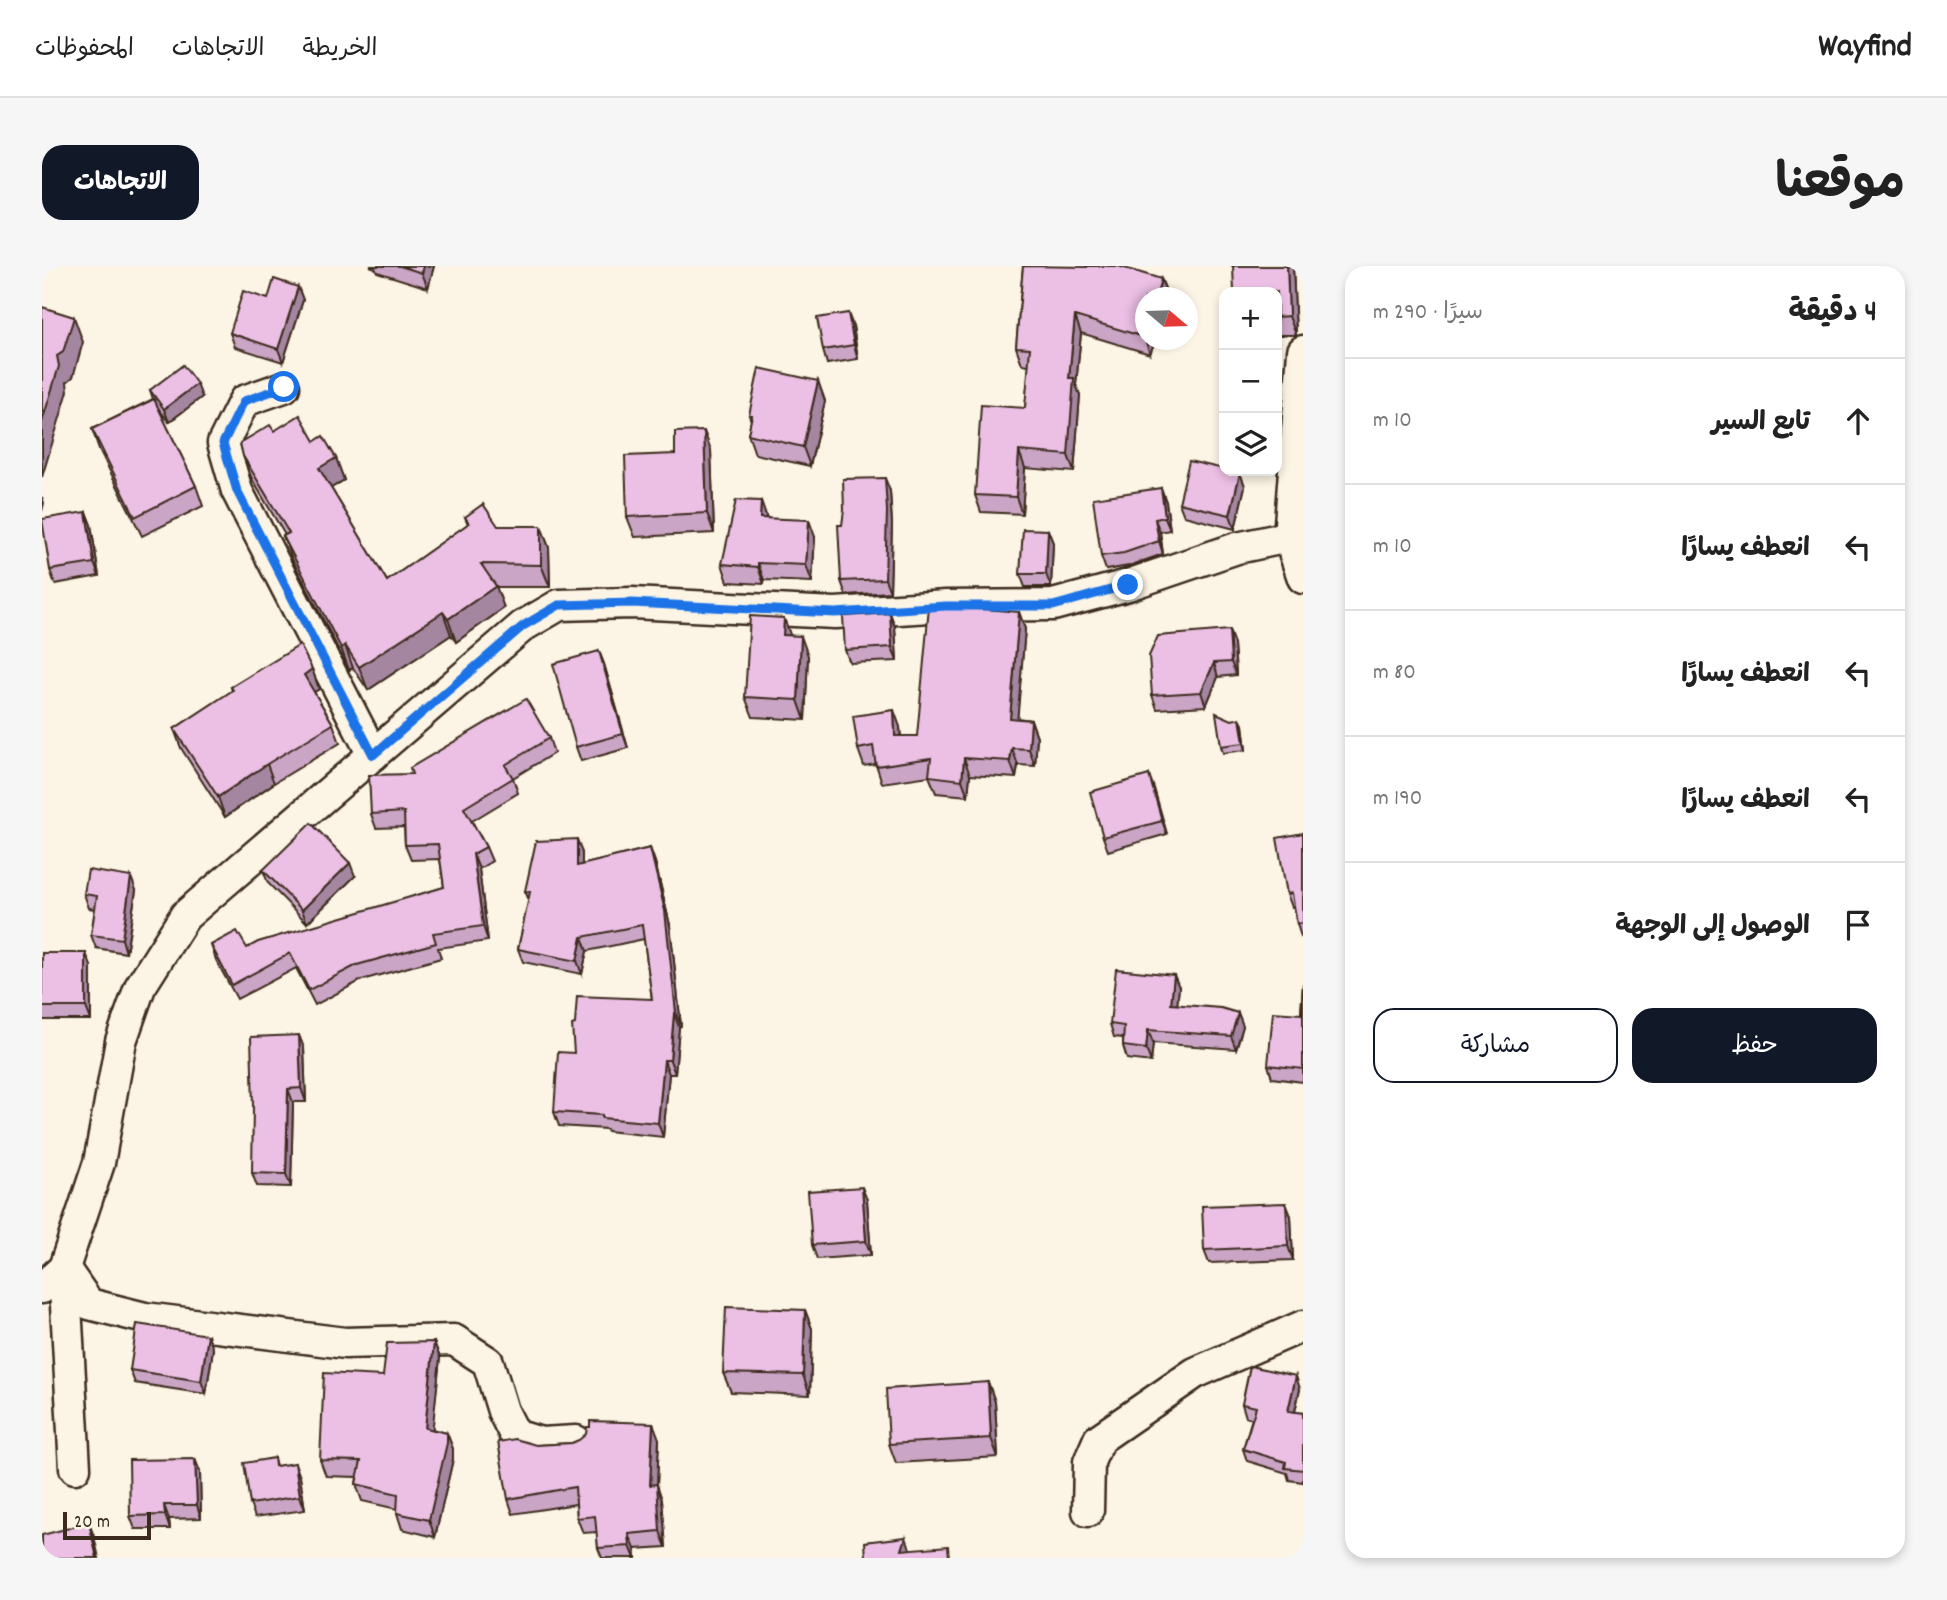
<!DOCTYPE html>
<html lang="ar">
<meta charset="utf-8">
<style>
:root{--surface:#fff;--page:#f6f6f6;--text:#222;--muted:#767676;--line:#e0e0e0;--accent:#111827}
body{margin:0;font-family:Dekko,"Playpen Sans Arabic",sans-serif;background:var(--page);color:var(--text);direction:rtl}
.controls{position:absolute;right:21px;top:21px;display:grid;overflow:hidden;border-radius:14px;box-shadow:0 4px 10px #0003}
.controls button{width:63px;height:63px;display:grid;place-items:center;padding:0;border:0;border-bottom:2px solid var(--line);background:var(--surface);color:var(--text);font:35px sans-serif}
.compass{position:absolute;left:1093px;top:21px;width:63px;height:63px;border-radius:50%;background:var(--surface);box-shadow:0 4px 10px #0003;rotate:109deg}
.scale{position:absolute;left:21px;bottom:18px;width:88px;box-sizing:border-box;padding-left:7px;border:4px solid #3b2a1e;border-top:0;font-size:19px;line-height:24px;white-space:nowrap;color:#3b2a1e;-webkit-text-stroke:5px #fcf5e5;paint-order:stroke}
.stop{position:absolute;width:21px;height:21px;margin:-16px;border:5px solid #1a73e8;border-radius:50%;background:#fff}
.stop.end{background:#1a73e8;border-color:#fff;box-shadow:0 2px 7px #0008}
.list{margin:0;padding:0;list-style:none}
h2{display:flex;justify-content:space-between;align-items:center;height:91px;margin:0;padding:0 28px;font-size:30px}
h2 small{font-size:23px;font-weight:400;color:var(--muted)}
.list li{display:grid;grid-template-columns:46px 1fr auto;gap:21px;align-items:center;box-sizing:border-box;height:126px;padding:0 28px;border-top:2px solid var(--line)}
.list b{display:block;font-size:26px;white-space:nowrap}
.list em{font-size:23px;font-style:normal;color:var(--muted)}
.actions{display:flex;gap:14px;padding:21px 28px}
.actions a{flex:1;padding:16px 0;border:2px solid var(--accent);border-radius:21px;text-align:center;font-size:24px;color:var(--accent)}
.actions .main{background:var(--accent);color:#fff}
.icon{flex:none;width:38px;height:38px;fill:none;stroke:currentColor;stroke-width:2;stroke-linecap:round;stroke-linejoin:round}
.map{position:relative;flex:none;width:1261px;height:1292px;overflow:hidden;direction:ltr;border-radius:21px}
header{display:flex;align-items:center;gap:42px;box-sizing:border-box;height:98px;padding:0 35px;background:var(--surface);border-bottom:2px solid var(--line)}
header strong{font-size:33px}
nav{display:flex;gap:38px;margin-inline-start:auto;font-size:24px}
.intro{display:flex;align-items:center;justify-content:space-between;box-sizing:border-box;height:168px;padding:0 42px}
h1{margin:0;font-size:49px}
.button{padding:18px 32px;border-radius:21px;background:var(--accent);color:#fff;font-size:24px;font-weight:700}
main{display:flex;gap:42px;padding:0 42px}
aside{flex:1;background:var(--surface);border-radius:21px;box-shadow:0 4px 10px #0003}
.map>svg:first-child{display:block}
</style>
<header>
<strong>Wayfind</strong>
<nav><a>الخريطة</a><a>الاتجاهات</a><a>المحفوظات</a></nav>
</header>
<div class="intro"><h1>موقعنا</h1><a class="button">الاتجاهات</a></div>
<main>
<aside>
<h2>4 دقيقة<small>سيرًا · 290 m</small></h2>
<ul class="list">
<li><svg class="icon" aria-label="ahead" viewBox="0 0 24 24"><path d="M12 20V5M6 11l6-6 6 6"/></svg><div><b>تابع السير</b></div><em>10 m</em></li>
<li><svg class="icon" aria-label="left" viewBox="0 0 24 24"><path d="M17 20v-9H6M10 6l-5 5 5 5"/></svg><div><b>انعطف يسارًا</b></div><em>10 m</em></li>
<li><svg class="icon" aria-label="left" viewBox="0 0 24 24"><path d="M17 20v-9H6M10 6l-5 5 5 5"/></svg><div><b>انعطف يسارًا</b></div><em>80 m</em></li>
<li><svg class="icon" aria-label="left" viewBox="0 0 24 24"><path d="M17 20v-9H6M10 6l-5 5 5 5"/></svg><div><b>انعطف يسارًا</b></div><em>190 m</em></li>
<li><svg class="icon" aria-label="arrive" viewBox="0 0 24 24"><path d="M6 21V4h12l-3 4 3 4H6"/></svg><div><b>الوصول إلى الوجهة</b></div></li>
</ul>
<div class="actions"><a class="main">حفظ</a><a>مشاركة</a></div>
</aside>
<div class="map">
<svg width="1261" height="1292" viewBox="0 0 1261 1292">
<rect width="100%" height="100%" fill="#fcf5e5"/>
<filter id="ink" filterUnits="userSpaceOnUse"><feTurbulence type="fractalNoise" baseFrequency=".0143" numOctaves="2"/><feDisplacementMap in="SourceGraphic" scale="14" xChannelSelector="R" yChannelSelector="G"/><feConvolveMatrix kernelMatrix="1 2 1 2 8 2 1 2 1" color-interpolation-filters="sRGB"/></filter>
<g filter="url(#ink)">
<g fill="none" stroke-linecap="round" stroke-linejoin="round">
<g stroke="#3b2a1e" stroke-width="35">
<g id="minor">
<polyline points="1261,85 1247,271 1261,312"/>
<polyline points="242,121 202,135 181,177 195,225 331,489"/>
<polyline points="22,1002 47,1038 103,1052 303,1077 412,1074 446,1096 461,1145 473,1169 499,1177 534,1175"/>
<polyline points="22,1003 33,1202"/>
<polyline points="0,1022 22,1002 57,897 79,775 98,721 143,650 481,360 517,339 590,337 793,347 904,340 1011,339 1086,319 1195,282 1247,271 1261,273"/>
<polyline points="1046,1245 1047,1196 1057,1173 1153,1107 1261,1060"/>
</g>
</g>
<use href="#minor" stroke="#fcf5e5" stroke-width="30"/>
</g>
<g fill="#cba5c5" stroke="#3b2a1e" stroke-width="2">
<polygon points="328,0 392,0 386,22 335,6 333,2"/>
<polygon points="981,0 1119,13 1126,30 1103,74 1113,74 1108,88 1039,67 1034,119 1038,129 1032,206 983,202 980,248 939,246 933,229 983,142 987,99 980,98 974,81"/>
<polygon points="1191,0 1251,0 1254,69 1235,69 1235,26"/>
<polygon points="256,21 261,34 241,96 193,81 188,67"/>
<polygon points="811,60 816,93 785,98 781,84"/>
<polygon points="776,115 783,135 768,200 713,188 706,168 709,155 707,149"/>
<polygon points="108,124 160,131 127,156 116,142 154,220 161,240 100,270 57,183 50,163 111,133"/>
<polygon points="232,165 273,175 294,192 302,214 289,222 345,315 426,258 423,251 456,260 499,260 507,282 508,321 454,321 462,342 414,376 409,369 326,424 311,402 307,404 250,293 241,270 243,269 210,213 201,190"/>
<polygon points="669,184 672,267 593,271 585,251 633,188"/>
<polygon points="1198,207 1203,220 1193,263 1142,250 1137,237"/>
<polygon points="1119,222 1124,236 1128,264 1118,266 1121,288 1087,300 1064,304 1059,290"/>
<polygon points="848,225 850,258 848,326 804,329 799,315 800,259"/>
<polygon points="719,235 725,252 773,271 770,316 722,314 722,318 686,316 680,298"/>
<polygon points="44,246 49,259 57,310 13,318 8,304"/>
<polygon points="1006,264 1011,277 1009,321 983,321 978,308"/>
<polygon points="977,346 983,363 975,452 989,454 995,471 993,500 976,499 974,512 928,509 926,530 894,527 887,510 840,517 834,498 822,500 816,483 858,461 859,470 875,470"/>
<polygon points="848,347 853,361 855,395 808,397 803,384"/>
<polygon points="749,370 766,390 763,454 711,451 703,431"/>
<polygon points="1192,378 1194,409 1176,411 1164,440 1115,443 1110,429"/>
<polygon points="557,385 562,398 586,482 539,495 534,481"/>
<polygon points="270,403 277,423 272,426 291,458 298,477 232,517 183,551 139,482 132,463 190,425 189,421"/>
<polygon points="1201,459 1204,484 1181,487 1179,480"/>
<polygon points="507,472 512,487 471,512 476,527 430,555 444,581 450,595 437,603 446,675 396,682 399,692 320,714 273,739 254,702 195,733 174,694 169,679 205,682 402,621 398,593 369,594 363,579 362,561 334,562 329,548 370,508"/>
<polygon points="1107,509 1125,568 1066,585 1061,571"/>
<polygon points="1261,567 1261,670 1259,671 1255,658 1252,640 1250,641 1245,628"/>
<polygon points="608,582 613,596 628,659 639,760 637,761 633,808 627,808 621,871 565,865 564,863 517,860 512,846 532,787 533,758 610,733 602,673 545,685 540,708 481,696 476,683 487,634 483,625 540,587 540,599"/>
<polygon points="221,604 313,610 265,657 226,617"/>
<polygon points="94,624 84,687 54,682 49,669 53,643 47,642 42,628"/>
<polygon points="0,687 49,700 49,754 0,754"/>
<polygon points="1261,717 1261,816 1230,812 1226,799 1259,748"/>
<polygon points="1137,721 1135,739 1196,747 1201,760 1194,783 1111,777 1109,796 1085,793 1081,780 1081,772 1072,771 1068,758"/>
<polygon points="262,782 264,836 251,836 249,921 215,920 210,907"/>
<polygon points="825,934 829,989 775,993 770,979"/>
<polygon points="1249,950 1251,994 1167,997 1162,984"/>
<polygon points="763,1044 770,1063 768,1129 689,1126 681,1107"/>
<polygon points="392,1076 398,1092 390,1163 405,1167 411,1183 411,1193 393,1271 360,1263 355,1247 355,1243 320,1235 314,1218 315,1211 284,1210 278,1194 341,1110"/>
<polygon points="171,1083 164,1128 93,1117 88,1104"/>
<polygon points="946,1116 953,1136 956,1191 854,1197 847,1178"/>
<polygon points="1258,1123 1253,1146 1261,1147 1261,1216 1247,1214 1245,1207 1205,1195 1201,1183 1210,1152 1204,1151 1200,1138"/>
<polygon points="617,1173 615,1219 620,1234 624,1281 593,1283 594,1292 560,1292 556,1282 555,1266 541,1267 535,1252 534,1238 471,1248 466,1233 494,1179 530,1177 537,1174"/>
<polygon points="232,1192 234,1200 258,1211 263,1244 213,1251 208,1238"/>
<polygon points="153,1193 158,1206 159,1252 127,1253 128,1263 93,1263 88,1250"/>
</g>
<g fill="#a586a0" stroke="#3b2a1e" stroke-width="2">
<polygon points="382,0 392,0 386,22 380,7"/>
<polygon points="1245,0 1251,0 1254,69 1247,50"/>
<polygon points="1119,13 1126,30 1125,32 1114,32"/>
<polygon points="256,21 261,34 241,96 236,83"/>
<polygon points="806,47 811,60 816,93 812,79"/>
<polygon points="1033,50 1039,67 1034,119 1038,129 1032,206 1026,189 1027,112"/>
<polygon points="32,51 41,76 31,111 25,116 26,125 0,211 0,156 15,90"/>
<polygon points="1103,66 1103,74 1113,74 1108,88 1102,71"/>
<polygon points="776,115 783,135 768,200 761,181"/>
<polygon points="155,118 160,131 127,156 122,143"/>
<polygon points="662,165 669,184 672,267 665,247"/>
<polygon points="977,185 983,202 980,248 974,231"/>
<polygon points="294,192 302,214 286,224 277,202"/>
<polygon points="1198,207 1203,220 1193,263 1188,249"/>
<polygon points="843,212 848,225 850,258 848,326 843,313"/>
<polygon points="1119,222 1124,236 1128,264 1123,251"/>
<polygon points="0,231 2,237 0,245"/>
<polygon points="719,235 725,253 718,252"/>
<polygon points="44,246 49,259 57,310 52,297"/>
<polygon points="1113,253 1118,266 1121,288 1117,275"/>
<polygon points="767,254 773,271 770,316 764,299"/>
<polygon points="499,260 507,282 508,321 499,299"/>
<polygon points="1006,264 1011,277 1009,321 1004,308"/>
<polygon points="716,297 722,314 722,318 716,301"/>
<polygon points="454,320 462,342 414,376 406,353"/>
<polygon points="401,346 409,369 326,424 317,401"/>
<polygon points="977,346 983,363 974,469 968,452"/>
<polygon points="848,347 853,361 855,395 850,381"/>
<polygon points="742,352 749,371 741,369"/>
<polygon points="1187,364 1192,378 1194,409 1189,396"/>
<polygon points="759,370 766,390 763,454 756,434"/>
<polygon points="303,379 311,402 307,404 299,382"/>
<polygon points="557,385 562,398 586,482 581,468"/>
<polygon points="1172,397 1176,411 1164,440 1159,426"/>
<polygon points="270,403 277,423 269,428 262,409"/>
<polygon points="852,444 858,461 859,487 853,470"/>
<polygon points="1198,452 1201,459 1204,484 1202,477"/>
<polygon points="989,454 995,471 993,500 987,483"/>
<polygon points="970,482 976,499 974,512 968,495"/>
<polygon points="922,492 928,509 926,530 920,514"/>
<polygon points="225,498 232,517 183,551 176,531"/>
<polygon points="1107,509 1112,522 1125,568 1120,555"/>
<polygon points="535,573 540,587 540,614 535,600"/>
<polygon points="608,582 613,596 628,659 639,760 634,747"/>
<polygon points="431,588 437,603 446,675 441,660"/>
<polygon points="308,597 313,610 265,657 260,644"/>
<polygon points="89,611 94,624 84,687 80,673"/>
<polygon points="540,671 545,685 540,708 535,695"/>
<polygon points="44,687 49,700 49,754 44,741"/>
<polygon points="1132,709 1137,721 1134,751 1129,738"/>
<polygon points="632,747 637,761 633,808 628,794"/>
<polygon points="1196,747 1201,760 1194,783 1189,770"/>
<polygon points="1106,764 1111,777 1109,796 1104,783"/>
<polygon points="257,769 262,782 264,836 259,822"/>
<polygon points="622,794 627,808 621,871 616,857"/>
<polygon points="246,823 251,836 249,921 244,908"/>
<polygon points="820,921 825,934 829,989 824,975"/>
<polygon points="1244,937 1249,950 1251,994 1246,980"/>
<polygon points="763,1044 770,1063 768,1129 761,1109"/>
<polygon points="166,1069 171,1083 164,1128 159,1115"/>
<polygon points="392,1076 398,1092 389,1178 383,1162"/>
<polygon points="1254,1110 1258,1123 1250,1158 1246,1145"/>
<polygon points="946,1116 953,1136 956,1191 949,1172"/>
<polygon points="611,1157 617,1173 615,1219 620,1234 624,1281 618,1265 608,1219"/>
<polygon points="405,1167 411,1183 411,1193 393,1271 387,1254"/>
<polygon points="153,1193 158,1206 159,1252 155,1239"/>
<polygon points="253,1197 258,1211 263,1244 258,1230"/>
<polygon points="122,1239 127,1253 128,1263 123,1249"/>
<polygon points="47,1257 52,1270 57,1292 55,1292"/>
<polygon points="587,1268 593,1283 594,1292 593,1292 588,1280"/>
<polygon points="864,1271 871,1291 860,1284"/>
</g>
<g fill="#ecc0e5" stroke="#3b2a1e" stroke-width="2">
<polygon points="358,0 382,0 380,7"/>
<polygon points="981,0 1045,1 1045,0 1076,0 1119,13 1114,32 1103,32 1103,66 1102,71 1033,50 1027,112 1032,112 1026,189 977,185 974,231 933,229 939,139 983,142 988,82 974,81"/>
<polygon points="1191,0 1245,0 1247,50 1235,51 1235,26 1192,26"/>
<polygon points="232,13 256,21 236,83 188,67 201,25 226,33"/>
<polygon points="0,41 32,51 21,86 15,90 17,100 0,156"/>
<polygon points="806,47 812,79 781,84 775,52"/>
<polygon points="141,99 155,118 122,143 108,124"/>
<polygon points="717,102 776,115 761,181 706,168 710,149 707,149"/>
<polygon points="112,133 154,220 93,251 50,163"/>
<polygon points="258,149 273,175 281,170 294,192 277,202 345,315 427,257 423,251 441,238 456,260 499,260 499,299 439,298 454,320 406,353 401,346 317,401 303,379 299,382 241,270 247,267 201,190 198,177 228,159 232,165"/>
<polygon points="662,165 665,247 585,251 583,190 633,188 633,166"/>
<polygon points="1147,195 1182,203 1182,205 1190,205 1198,207 1188,249 1137,237"/>
<polygon points="843,212 845,245 843,313 799,315 796,259 800,259 802,244 801,213"/>
<polygon points="1119,222 1123,251 1113,253 1117,275 1082,287 1059,290 1051,232"/>
<polygon points="694,234 719,235 718,252 767,254 764,299 716,297 716,301 680,298"/>
<polygon points="44,246 52,297 8,304 0,253"/>
<polygon points="981,263 1006,264 1004,308 978,308"/>
<polygon points="912,340 977,346 968,452 989,454 987,483 970,482 968,495 922,492 920,514 887,510 889,492 834,500 831,480 816,483 811,450 852,444 853,470 875,470 887,341"/>
<polygon points="848,347 850,381 803,384 801,350"/>
<polygon points="708,350 742,352 741,369 759,370 756,434 703,431"/>
<polygon points="1187,364 1189,396 1172,397 1159,426 1110,429 1107,390 1116,370"/>
<polygon points="258,379 270,403 262,409 291,458 225,498 176,531 132,463 191,424 189,421"/>
<polygon points="557,385 581,468 534,481 511,398"/>
<polygon points="484,433 507,472 463,499 471,512 422,542 444,581 431,588 441,660 391,667 394,677 315,699 267,724 248,687 190,719 169,679 195,665 205,682 216,676 402,621 396,578 363,579 362,546 329,548 327,509 370,508 368,502"/>
<polygon points="1174,447 1190,454 1198,452 1202,477 1179,480"/>
<polygon points="1107,509 1120,555 1061,571 1048,526"/>
<polygon points="269,557 308,597 260,644 221,604"/>
<polygon points="1261,567 1261,657 1255,658 1250,627 1245,628 1235,572"/>
<polygon points="535,573 535,600 608,582 623,645 634,747 632,747 628,794 622,794 616,857 560,852 560,849 512,846 516,786 532,787 530,759 533,758 535,730 610,733 600,659 540,671 535,695 476,683 488,626 483,625 494,575"/>
<polygon points="46,604 89,611 80,673 49,669 55,630 42,628"/>
<rect x="0" y="687" width="44" height="54"/>
<polygon points="1074,703 1132,709 1129,738 1179,742 1196,747 1189,770 1106,764 1104,783 1081,780 1082,760 1068,758"/>
<polygon points="1261,718 1261,803 1226,799 1231,746 1259,748"/>
<polygon points="257,769 259,822 246,823 244,908 210,907 211,840 209,771"/>
<polygon points="820,921 824,975 770,979 766,925"/>
<polygon points="1244,937 1246,980 1162,984 1160,940"/>
<polygon points="684,1041 763,1044 761,1109 681,1107"/>
<polygon points="95,1058 166,1069 159,1115 88,1104"/>
<polygon points="392,1076 383,1162 405,1167 405,1177 387,1254 355,1247 356,1228 314,1218 319,1195 278,1194 282,1107 341,1110 345,1077"/>
<polygon points="1208,1100 1254,1110 1246,1145 1261,1147 1261,1204 1243,1202 1244,1196 1201,1183 1214,1141 1200,1138"/>
<polygon points="946,1116 949,1172 847,1178 844,1123"/>
<polygon points="548,1155 611,1157 608,1219 615,1218 618,1265 587,1268 588,1280 556,1282 553,1250 535,1252 533,1221 466,1233 456,1176 473,1173 494,1179 530,1177 537,1174 544,1168 545,1161 548,1161"/>
<polygon points="232,1192 233,1200 253,1197 258,1230 208,1238 202,1197"/>
<polygon points="153,1193 155,1239 122,1239 123,1249 88,1250 87,1194"/>
<polygon points="47,1257 55,1292 0,1292 0,1269"/>
<polygon points="864,1271 860,1284 906,1280 907,1292 824,1292 823,1276"/>
</g>
</g>
<g fill="none" stroke-linecap="round" stroke-linejoin="round" filter="url(#ink)">
<polyline stroke="#1a73e8" stroke-width="9" points="242,121 202,135 181,177 195,225 331,489 481,360 517,339 590,337 793,347 904,340 1011,340 1086,319"/>
</g>
</svg>
<div class="controls">
<button>+</button>
<button>−</button>
<button><svg class="icon" aria-label="layers" viewBox="0 0 24 24"><path d="M12 4l9 5-9 5-9-5zM3 14l9 5 9-5"/></svg></button>
</div>
<svg class="compass" viewBox="-18 -18 36 36"><path d="M0-13l5 13h-10z" fill="#e53935"/><path d="M0 13l5-13h-10z" fill="#767676"/></svg>
<div class="scale">20 m</div>
<div class="stop" style="left:242px;top:121px"></div>
<div class="stop end" style="left:1086px;top:319px"></div>
</div>
</main>
